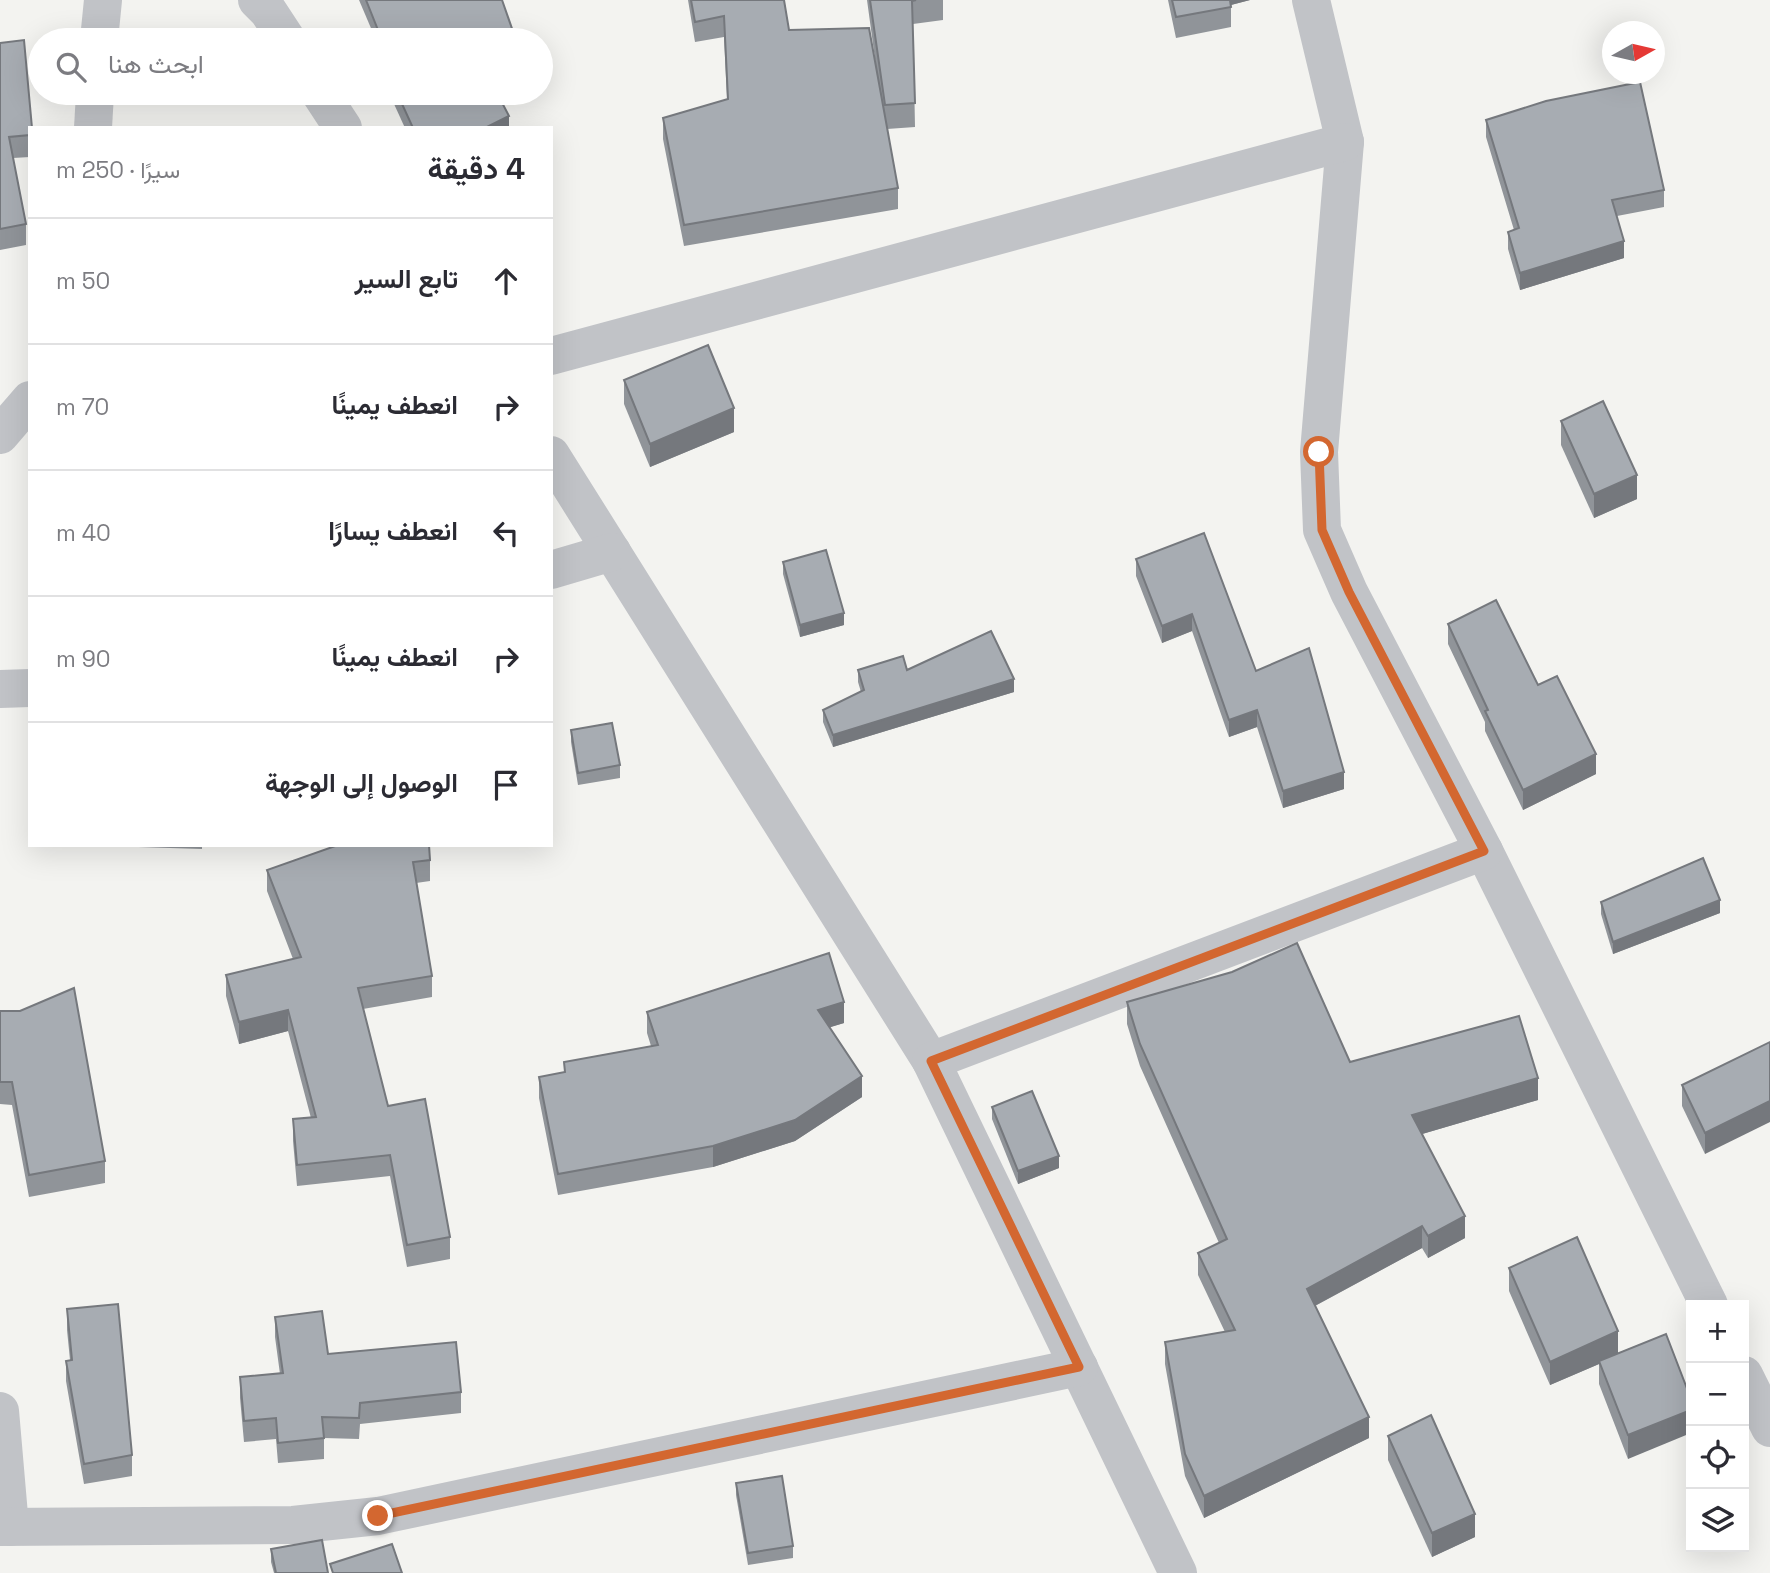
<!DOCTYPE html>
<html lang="ar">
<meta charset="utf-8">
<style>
:root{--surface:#fff;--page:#f7f7f7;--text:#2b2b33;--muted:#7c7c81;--line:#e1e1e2}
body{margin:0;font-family:"Space Grotesk",Vazirmatn,sans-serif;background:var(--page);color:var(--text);direction:rtl}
.controls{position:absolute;right:21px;bottom:21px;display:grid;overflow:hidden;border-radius:0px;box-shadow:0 7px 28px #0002}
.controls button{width:63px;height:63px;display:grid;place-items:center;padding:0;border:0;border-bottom:2px solid var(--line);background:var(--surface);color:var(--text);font:35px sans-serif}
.compass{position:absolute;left:1602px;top:21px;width:63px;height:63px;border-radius:50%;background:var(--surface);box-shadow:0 7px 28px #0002;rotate:82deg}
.stop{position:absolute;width:21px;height:21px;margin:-16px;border:5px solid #d36730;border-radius:50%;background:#fff}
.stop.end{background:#d36730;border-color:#fff;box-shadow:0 2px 7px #0008}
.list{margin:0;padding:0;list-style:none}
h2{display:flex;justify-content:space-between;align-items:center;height:91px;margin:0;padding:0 28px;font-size:30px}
h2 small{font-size:23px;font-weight:400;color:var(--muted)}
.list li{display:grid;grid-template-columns:46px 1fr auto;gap:21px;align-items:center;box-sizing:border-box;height:126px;padding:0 28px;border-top:2px solid var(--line)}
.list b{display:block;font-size:26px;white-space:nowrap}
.list em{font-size:23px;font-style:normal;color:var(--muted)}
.icon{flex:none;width:38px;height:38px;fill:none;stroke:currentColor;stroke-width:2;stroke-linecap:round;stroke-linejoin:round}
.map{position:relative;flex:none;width:1770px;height:1573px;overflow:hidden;direction:ltr}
.search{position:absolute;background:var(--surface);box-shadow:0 7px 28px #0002;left:28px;top:28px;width:525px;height:77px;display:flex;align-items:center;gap:18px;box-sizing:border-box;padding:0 24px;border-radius:38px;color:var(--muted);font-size:26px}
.panel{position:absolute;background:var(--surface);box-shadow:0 7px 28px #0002;left:28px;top:126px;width:525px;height:721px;border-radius:0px;direction:rtl}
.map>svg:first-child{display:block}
</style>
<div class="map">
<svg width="1770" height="1573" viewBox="0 0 1770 1573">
<rect width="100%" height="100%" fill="#f3f3f0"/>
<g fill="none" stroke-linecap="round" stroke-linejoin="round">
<g stroke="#c1c3c7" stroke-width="38">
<polyline points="257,0 268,11 287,40"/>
<polyline points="1311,0 1345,142 1319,452 1322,530 1349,592 1484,851 1709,1305"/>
<polyline points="99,40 103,0"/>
<polyline points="320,93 343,128"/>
<polyline points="93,128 95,93"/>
<polyline points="551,356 1345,142"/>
<polyline points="0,435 30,400"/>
<polyline points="551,455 931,1061 1178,1573"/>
<polyline points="551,570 612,552"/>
<polyline points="0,689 30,688"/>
<polyline points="931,1061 1484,851"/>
<polyline points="1744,1375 1770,1428"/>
<polyline points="0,1411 10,1527"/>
<polyline points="0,1527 293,1525 378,1516 1079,1367"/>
</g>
</g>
<g fill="#909499">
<polygon points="359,0 502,0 516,40 376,40"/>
<polygon points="688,0 784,0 789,30 876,66 867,0 943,0 943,20 913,24 915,127 887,129 898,188 898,209 684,246 663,139 663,118 727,99 724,37 695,42"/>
<polygon points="1168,0 1250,0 1231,5 1231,27 1176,38"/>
<polygon points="0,43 30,128 30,157 13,158 26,224 26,245 0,250"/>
<polygon points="389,93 497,93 509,128 405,128"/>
<polygon points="1486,120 1664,190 1664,207 1617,216 1624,258 1520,290 1508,249 1508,232 1514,230 1486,137"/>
<polygon points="624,380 734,432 650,467 624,404"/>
<polygon points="1561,421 1637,499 1594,518 1561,445"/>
<polygon points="1136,559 1256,671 1344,789 1283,808 1257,727 1229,737 1192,631 1162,643 1136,576"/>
<polygon points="783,562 844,625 800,637 783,574"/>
<polygon points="1448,624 1538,685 1596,774 1523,810 1485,731 1485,722 1448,644"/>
<polygon points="858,670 907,670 1014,692 833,747 823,722 823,710 861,692 858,682"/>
<polygon points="571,730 620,765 620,778 578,785 571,742"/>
<polygon points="75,845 202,845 202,849"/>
<polygon points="430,860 430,881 416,883 432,976 432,997 363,1009 388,1106 450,1237 450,1259 407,1267 390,1176 297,1186 293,1141 293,1119 311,1118 288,1031 239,1044 226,996 226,975 293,959 267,891 267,870"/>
<polygon points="1601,902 1720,913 1613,954 1601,914"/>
<polygon points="1127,1002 1350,1062 1538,1100 1422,1134 1465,1238 1428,1258 1422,1248 1315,1306 1369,1438 1204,1518 1185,1476 1165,1364 1165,1342 1225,1332 1198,1275 1198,1253 1219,1243 1140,1066 1127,1024"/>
<polygon points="0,1011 105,1161 105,1183 29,1197 12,1105 0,1104"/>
<polygon points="647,1012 844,1023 830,1027 862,1097 795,1141 713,1167 558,1195 539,1098 539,1077 564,1072 564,1062 651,1046 647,1033"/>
<polygon points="1770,1042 1705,1154 1682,1106 1682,1085"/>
<polygon points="992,1107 1059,1168 1018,1184 992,1119"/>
<polygon points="1509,1268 1618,1353 1666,1334 1628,1459 1599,1384 1599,1364 1550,1385 1509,1291"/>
<polygon points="67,1309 132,1455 132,1476 84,1484 66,1381 66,1361 70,1360 67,1330"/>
<polygon points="275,1317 328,1354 461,1392 461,1413 360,1424 359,1439 324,1438 324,1459 278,1463 276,1439 244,1442 240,1398 240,1377 280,1374 275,1337"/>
<polygon points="1388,1436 1475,1537 1432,1557 1388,1460"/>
<polygon points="736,1483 793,1546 793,1558 748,1565 736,1495"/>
<polygon points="271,1549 328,1573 274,1573 271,1562"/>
</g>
<g fill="#75787d">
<polygon points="1227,0 1250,0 1227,6"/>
<polygon points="509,116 509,128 485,128"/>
<polygon points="1624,241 1624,258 1520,290 1520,273"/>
<polygon points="734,408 734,432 650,467 650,444"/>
<polygon points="1637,475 1637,499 1594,518 1594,494"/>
<polygon points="844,613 844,625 800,637 800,625"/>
<polygon points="1192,614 1192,631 1162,643 1162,626"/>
<polygon points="1014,679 1014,692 833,747 833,735"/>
<polygon points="1257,710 1257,727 1229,737 1229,720"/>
<polygon points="1596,754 1596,774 1523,810 1523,790"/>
<polygon points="1344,772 1344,789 1283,808 1283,791"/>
<polygon points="1720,900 1720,913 1613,954 1613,942"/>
<polygon points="844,1002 844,1023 818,1031 818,1010"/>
<polygon points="288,1010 288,1031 239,1044 239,1022"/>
<polygon points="862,1076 862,1097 795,1141 713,1167 713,1146"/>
<polygon points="1538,1078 1538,1100 1412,1137 1412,1115"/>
<polygon points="1770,1101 1770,1122 1705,1154 1705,1133"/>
<polygon points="1059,1156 1059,1168 1018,1184 1018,1171"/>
<polygon points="1465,1216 1465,1238 1428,1258 1428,1236"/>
<polygon points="1422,1226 1422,1248 1307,1310 1307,1289"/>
<polygon points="1618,1331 1618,1355 1599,1361 1599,1364 1550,1385 1550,1362"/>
<polygon points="1691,1410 1691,1433 1628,1459 1628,1435"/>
<polygon points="1369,1417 1369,1438 1204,1518 1204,1496"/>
<polygon points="1475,1514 1475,1537 1432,1557 1432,1533"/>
</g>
<g fill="#a7acb2" stroke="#75787d" stroke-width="2">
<polygon points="366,0 502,0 516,40 382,40"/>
<polygon points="691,0 784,0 789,30 869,28 898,188 684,225 663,118 728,99 724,16 695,22"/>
<polygon points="870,0 916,0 912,1 915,103 885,105"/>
<polygon points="1172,0 1230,0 1231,7 1176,17"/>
<polygon points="24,40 32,128 30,128 30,135 9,137 26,224 0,229 0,43"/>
<polygon points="1640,82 1664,190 1612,200 1624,241 1520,273 1508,232 1519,228 1486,120 1546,101"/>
<polygon points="397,93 497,93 509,116 485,128 413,128"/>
<polygon points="708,345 734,408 650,444 624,380"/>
<polygon points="1603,401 1637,475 1594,494 1561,421"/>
<polygon points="1204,533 1256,671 1309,648 1344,772 1283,791 1257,710 1229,720 1192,614 1162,626 1136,559"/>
<polygon points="826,550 844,613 800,625 783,562"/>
<polygon points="1496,600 1538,685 1557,676 1596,754 1523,790 1485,711 1488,710 1448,624"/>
<polygon points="991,631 1014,679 833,735 823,710 864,690 858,670 903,656 907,670"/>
<polygon points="612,723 620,765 578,773 571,730"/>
<polygon points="338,845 429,845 430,860 413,862 432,976 358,988 388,1106 425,1099 450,1237 407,1245 390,1155 297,1165 293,1119 316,1117 288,1010 239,1022 226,975 301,957 267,870"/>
<polygon points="1703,858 1720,900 1613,942 1601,902"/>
<polygon points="1297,943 1350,1062 1519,1016 1538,1078 1412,1115 1465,1216 1428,1236 1422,1226 1307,1289 1369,1417 1204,1496 1185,1454 1165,1342 1235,1330 1198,1253 1227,1239 1140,1044 1127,1002 1232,972"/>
<polygon points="829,953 844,1002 818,1010 862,1076 795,1120 713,1146 558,1174 539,1077 565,1072 564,1062 658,1045 647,1012"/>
<polygon points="74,988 105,1161 29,1175 12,1082 0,1082 0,1011 20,1011"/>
<polygon points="1770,1042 1770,1101 1705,1133 1682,1085"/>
<polygon points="1032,1091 1059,1156 1018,1171 992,1107"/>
<polygon points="1577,1237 1618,1331 1550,1362 1509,1268"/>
<polygon points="118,1304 132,1455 84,1464 66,1361 72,1360 67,1309"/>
<polygon points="322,1311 328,1354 456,1342 461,1392 360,1403 359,1418 322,1417 324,1438 278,1443 276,1418 244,1421 240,1377 283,1373 275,1317"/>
<polygon points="1666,1334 1691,1399 1691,1410 1628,1435 1599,1361"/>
<polygon points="1431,1415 1475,1514 1432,1533 1388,1436"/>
<polygon points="782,1476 793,1546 748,1553 736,1483"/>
<polygon points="322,1540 328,1573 276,1573 271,1549"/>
<polygon points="392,1544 402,1573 333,1573 330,1564"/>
</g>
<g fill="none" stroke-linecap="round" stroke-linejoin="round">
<polyline stroke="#d36730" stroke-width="9" points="378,1516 1079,1367 931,1061 1484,851 1349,592 1322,530 1319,452"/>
</g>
</svg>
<div class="controls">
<button>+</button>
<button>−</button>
<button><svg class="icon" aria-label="locate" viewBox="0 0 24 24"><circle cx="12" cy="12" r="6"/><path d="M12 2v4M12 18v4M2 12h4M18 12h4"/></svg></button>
<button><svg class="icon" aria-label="layers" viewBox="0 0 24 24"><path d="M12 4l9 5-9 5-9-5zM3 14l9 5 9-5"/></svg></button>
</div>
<svg class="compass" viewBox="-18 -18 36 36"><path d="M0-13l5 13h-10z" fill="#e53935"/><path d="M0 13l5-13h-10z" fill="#7c7c81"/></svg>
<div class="stop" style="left:1319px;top:452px"></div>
<div class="stop end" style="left:378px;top:1516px"></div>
<div class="search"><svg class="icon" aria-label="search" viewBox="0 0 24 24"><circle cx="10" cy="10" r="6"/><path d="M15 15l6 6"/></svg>ابحث هنا</div>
<section class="panel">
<h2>4 دقيقة<small>سيرًا · 250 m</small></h2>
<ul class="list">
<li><svg class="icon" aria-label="ahead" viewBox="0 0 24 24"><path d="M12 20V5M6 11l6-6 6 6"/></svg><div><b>تابع السير</b></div><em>50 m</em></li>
<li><svg class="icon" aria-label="right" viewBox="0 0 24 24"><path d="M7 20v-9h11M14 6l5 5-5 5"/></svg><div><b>انعطف يمينًا</b></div><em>70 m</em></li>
<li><svg class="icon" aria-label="left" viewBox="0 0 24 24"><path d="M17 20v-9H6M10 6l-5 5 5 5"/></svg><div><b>انعطف يسارًا</b></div><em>40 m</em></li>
<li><svg class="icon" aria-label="right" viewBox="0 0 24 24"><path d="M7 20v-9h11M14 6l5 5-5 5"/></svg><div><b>انعطف يمينًا</b></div><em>90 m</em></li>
<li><svg class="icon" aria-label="arrive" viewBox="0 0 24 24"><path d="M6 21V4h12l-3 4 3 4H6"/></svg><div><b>الوصول إلى الوجهة</b></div></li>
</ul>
</section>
</div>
